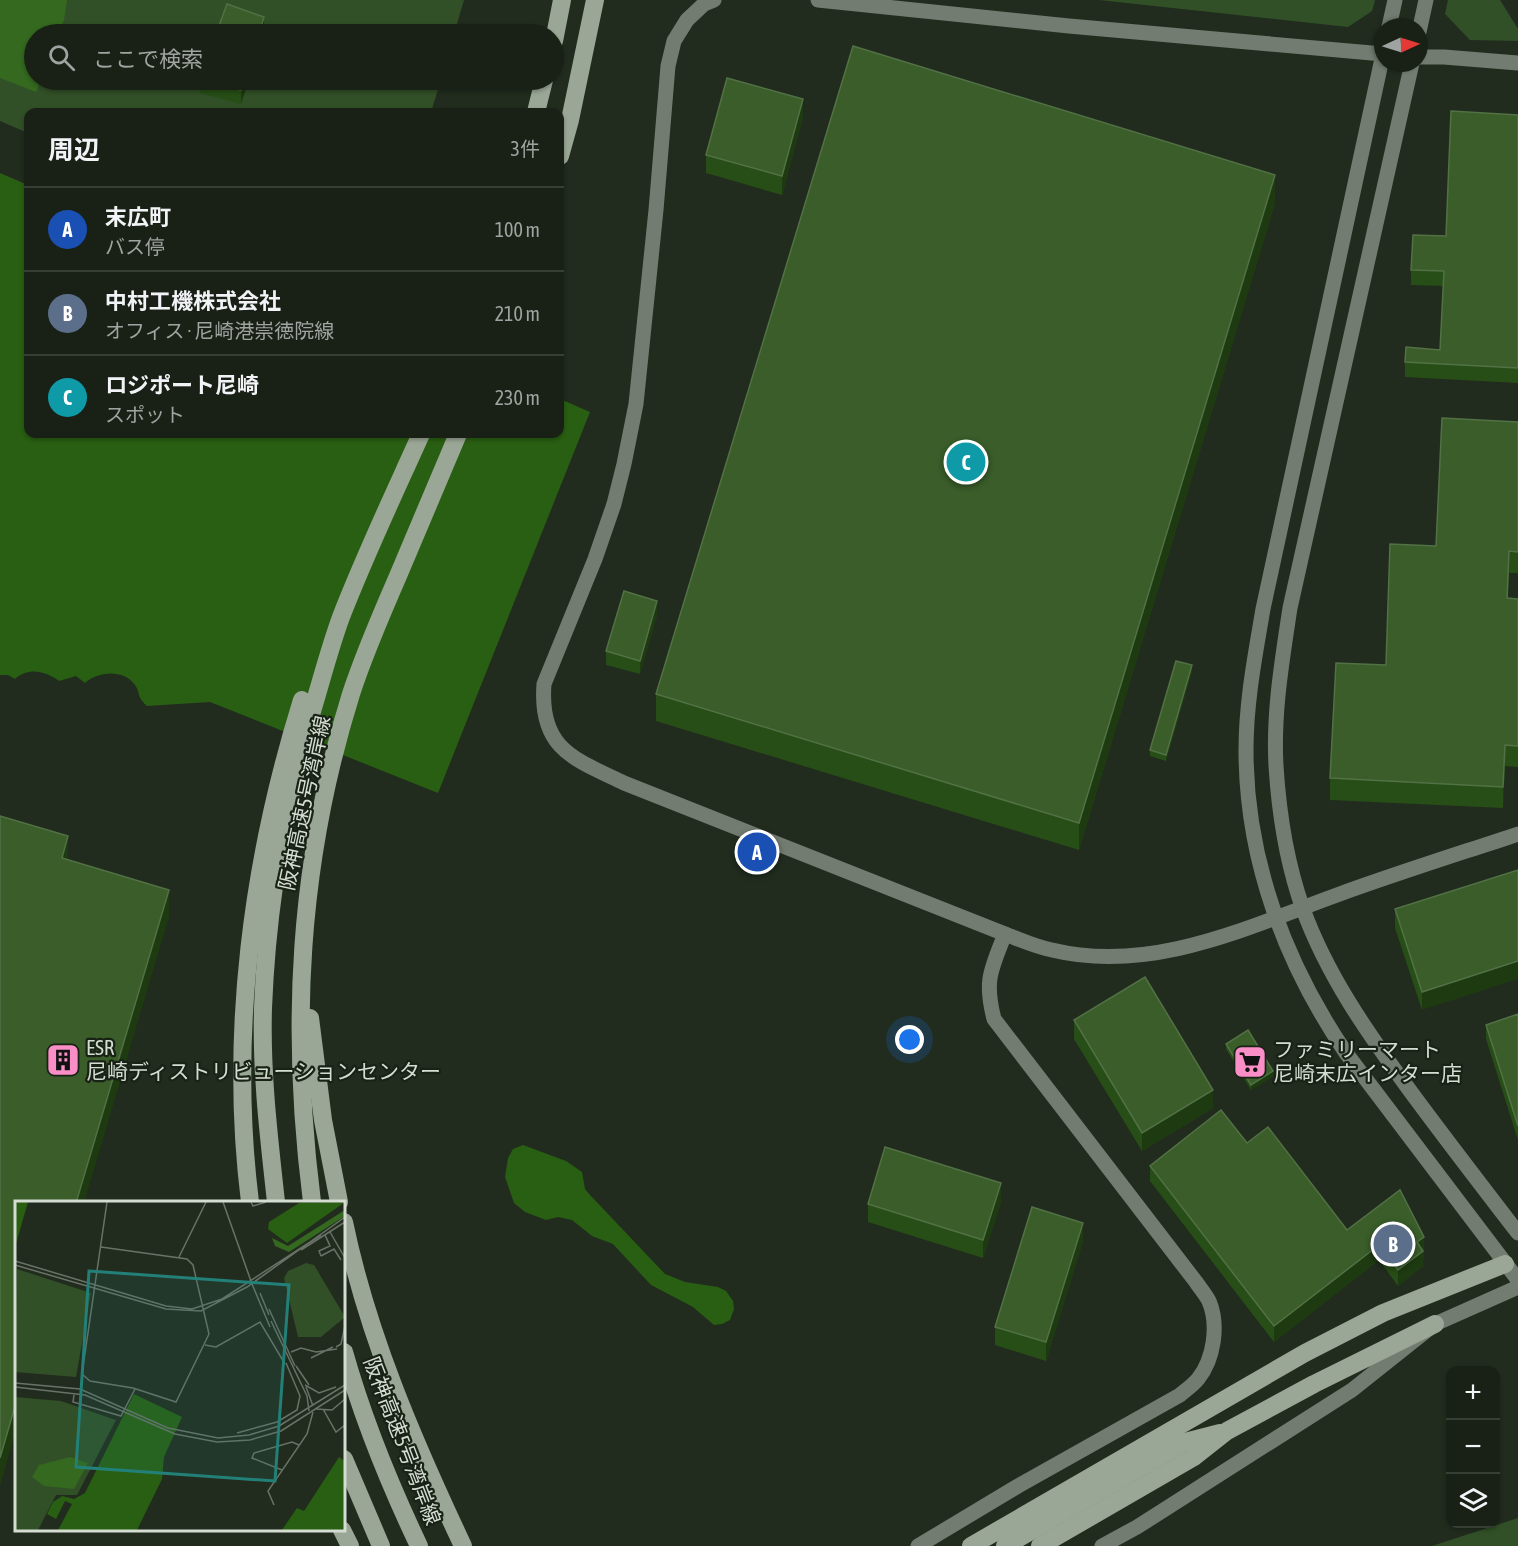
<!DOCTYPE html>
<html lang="ja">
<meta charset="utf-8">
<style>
:root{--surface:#192116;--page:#262e23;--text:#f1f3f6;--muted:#9fa3a1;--line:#373e35;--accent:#1a73e8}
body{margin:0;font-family:"Asap Condensed","Noto Sans JP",sans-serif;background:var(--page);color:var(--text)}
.controls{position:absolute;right:18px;bottom:18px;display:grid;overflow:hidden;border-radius:12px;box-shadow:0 2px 4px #0004}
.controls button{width:54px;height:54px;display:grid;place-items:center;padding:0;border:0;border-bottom:2px solid var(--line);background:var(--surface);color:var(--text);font:30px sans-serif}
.compass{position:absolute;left:1374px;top:18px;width:54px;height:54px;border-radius:50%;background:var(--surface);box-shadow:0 2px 4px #0004;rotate:86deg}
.you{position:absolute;left:910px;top:1040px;width:21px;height:21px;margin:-15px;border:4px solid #fff;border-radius:50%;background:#1a73e8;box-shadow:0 0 0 9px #1a73e833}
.badge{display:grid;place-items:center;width:39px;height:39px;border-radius:50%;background:var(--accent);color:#fff;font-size:20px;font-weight:700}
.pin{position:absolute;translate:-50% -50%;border:3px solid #fff;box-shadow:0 2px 6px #0006}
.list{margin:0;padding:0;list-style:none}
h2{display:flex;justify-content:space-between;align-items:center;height:78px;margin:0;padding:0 24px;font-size:26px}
h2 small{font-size:20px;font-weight:400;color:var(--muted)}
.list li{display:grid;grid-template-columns:39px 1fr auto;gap:18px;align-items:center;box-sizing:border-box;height:84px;padding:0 24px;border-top:2px solid var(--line)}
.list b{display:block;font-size:22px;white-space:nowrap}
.list p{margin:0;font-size:20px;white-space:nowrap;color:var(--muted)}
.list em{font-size:20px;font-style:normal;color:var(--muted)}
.icon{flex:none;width:33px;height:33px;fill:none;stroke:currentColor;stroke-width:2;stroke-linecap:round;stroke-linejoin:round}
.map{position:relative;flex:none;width:1518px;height:1546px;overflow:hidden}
.search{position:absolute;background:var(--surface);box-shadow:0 2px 4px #0004;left:24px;top:24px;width:540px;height:66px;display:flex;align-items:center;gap:15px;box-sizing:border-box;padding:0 21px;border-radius:33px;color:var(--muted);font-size:22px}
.panel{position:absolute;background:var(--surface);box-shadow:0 2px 4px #0004;left:24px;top:108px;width:540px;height:330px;border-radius:12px}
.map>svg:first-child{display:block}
</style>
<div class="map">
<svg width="1518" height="1546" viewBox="0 0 1518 1546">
<rect width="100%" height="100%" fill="#212c1e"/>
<g fill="#315027">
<polygon points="0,0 464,0 454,34 34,34 34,80 441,80 431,112 28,112 28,133 0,121"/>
<polygon points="1099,0 1375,0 1372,11 1348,27"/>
<polygon points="1448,0 1500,0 1518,29 1518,41 1470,40 1445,14"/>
<polygon points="1518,1518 1518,1546 1432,1546"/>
</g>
<polygon fill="#34691f" points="0,0 67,0 64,20 58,34 34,34 34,80 41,80 36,92 0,78"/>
<g fill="#295f12">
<path d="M0 173 28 185V434H560V399L590 412 438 793 210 702 147 706C136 696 141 694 135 685 124 669 98 671 85 683L76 676 59 681C45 671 29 667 15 679L8 675H0Z"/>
<polygon points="523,1145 566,1161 582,1172 585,1189 590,1195 665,1274 685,1282 718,1287 726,1291 733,1301 734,1309 730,1320 722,1324 714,1325 693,1307 651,1285 613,1244 592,1236 572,1220 558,1217 546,1220 525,1212 514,1203 505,1177 508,1158 513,1149"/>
</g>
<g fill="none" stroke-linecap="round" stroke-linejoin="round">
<g stroke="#737c70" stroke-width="15">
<path d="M714 0 704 4 687 20 674 41 668 66 656 210 636 404 624 464 614 504 595 559 544 684C539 749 574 759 624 783L1005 934C1021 940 1036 947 1052 950 1151 974 1246 928 1337 895 1397 873 1458 854 1518 834"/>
<polyline points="818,0 1069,26 1383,54"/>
<polyline points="1389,27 1395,0"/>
<polyline points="1419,32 1426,0"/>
<path d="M1383 54 1263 609C1255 656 1246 702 1246 750 1246 860 1285 963 1346 1053L1518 1280"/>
<polyline points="1419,57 1444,57 1518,63"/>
<path d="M1412 63 1290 608C1282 661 1273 713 1276 766 1279 814 1287 864 1303 909 1327 975 1367 1032 1408 1088 1444 1137 1481 1185 1518 1233"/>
<path d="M918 1546 1018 1486 1180 1395C1186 1390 1193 1385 1198 1379 1214 1359 1219 1325 1209 1301 1206 1295 1200 1288 1196 1282L994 1019C984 980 991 970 1005 934"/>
<polyline points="1102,1546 1137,1527 1352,1390 1435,1324 1518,1287"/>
</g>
<g stroke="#9aa796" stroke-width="18">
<polyline points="554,41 562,0"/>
<polyline points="536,112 544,80"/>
<polyline points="560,156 570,120 595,0"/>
<polyline points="310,1018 323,1120 339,1202"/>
<path d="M250 1202C229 1034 252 861 302 700"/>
<path d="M276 1202C269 1138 261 1073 263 1008 267 905 284 806 313 708 322 678 330 647 341 617 365 555 394 494 421 434"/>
<path d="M312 1202C290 1029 298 863 351 694 364 654 381 615 398 576 418 528 438 481 458 434"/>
<path d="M344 1222C367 1334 414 1442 463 1546"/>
<path d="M344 1352C363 1419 389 1483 419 1546"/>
<polyline points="344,1459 381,1546"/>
<polyline points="342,1530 350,1546"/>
<polyline points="971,1546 1305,1353 1383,1313 1505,1264"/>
<polyline points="1005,1546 1185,1442 1220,1433"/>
<polyline points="1040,1546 1194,1457 1227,1431 1314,1384 1435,1324"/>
</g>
</g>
<g fill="#274e16">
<polygon points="200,80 249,80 241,104 200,93"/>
<polygon points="1518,115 1518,383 1405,377 1405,362 1440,350 1443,286 1411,285 1411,270 1446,236"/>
<polygon points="803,117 782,195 706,173 706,155"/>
<polygon points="1275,203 1079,850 656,721 656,694"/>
<polygon points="1518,422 1518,573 1509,573 1508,598 1518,599 1518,767 1505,766 1503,808 1330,800 1330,778 1386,665 1436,546"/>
<polygon points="657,615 640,674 606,665 606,651"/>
<polygon points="1192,671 1166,761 1150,756 1150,750"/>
<polygon points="1518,870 1422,1010 1395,928 1395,909"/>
<polygon points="1518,1014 1518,1140 1486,1039 1486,1025"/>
<polygon points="1074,1020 1213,1108 1142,1151 1074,1039"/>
<polygon points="1226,1044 1273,1076 1251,1090 1226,1049"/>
<polygon points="1247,1143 1347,1230 1424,1237 1423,1266 1398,1286 1379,1260 1274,1342 1150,1181 1150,1166"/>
<polygon points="1001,1202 983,1258 868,1222 868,1204"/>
<polygon points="1083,1241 1046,1361 995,1345 995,1327"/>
</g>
<g fill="#1d3a11">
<polygon points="264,17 264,31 263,34 259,34"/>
<polygon points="244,80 249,80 241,104 241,90"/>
<polygon points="803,99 803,117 782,195 782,176"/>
<polygon points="1275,175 1275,203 1079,850 1079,823"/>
<polygon points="657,601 657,615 640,674 640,661"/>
<polygon points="1192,665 1192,671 1166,761 1166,755"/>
<polygon points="1505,745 1505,766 1503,808 1503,787"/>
<polygon points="68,836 68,863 62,858"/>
<polygon points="169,890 169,917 84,1203 76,1203"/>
<polygon points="1518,961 1518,979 1422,1010 1422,992"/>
<polygon points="1273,1071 1273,1076 1251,1090 1251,1085"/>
<polygon points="1213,1090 1213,1108 1142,1151 1142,1133"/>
<polygon points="1001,1183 1001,1202 983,1258 983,1240"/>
<polygon points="1083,1223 1083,1241 1046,1361 1046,1342"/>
<polygon points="1424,1237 1423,1266 1398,1286 1398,1270 1417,1242"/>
<polygon points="1379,1245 1379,1260 1274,1342 1274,1326"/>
<polygon points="16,1403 16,1430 0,1486 0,1458"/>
</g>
<g fill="#3a5d2a" stroke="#527145" stroke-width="1.5">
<polygon points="227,4 264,17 259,34 216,34"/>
<polygon points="853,46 1275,175 1079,823 656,694"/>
<polygon points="727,78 803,99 782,176 706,155"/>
<polygon points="202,80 244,80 241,90"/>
<polygon points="1451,111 1518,115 1518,368 1405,362 1406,347 1440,350 1444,271 1411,270 1413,235 1446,236"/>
<polygon points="1442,418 1518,422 1518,552 1509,551 1507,598 1518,599 1518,746 1505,745 1503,787 1330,778 1336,663 1386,665 1390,544 1436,546"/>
<polygon points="624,591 657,601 640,661 606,651"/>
<polygon points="1176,661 1192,665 1166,755 1150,750"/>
<polygon points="0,816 68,836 62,858 169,890 76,1203 16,1203 16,1403 0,1458"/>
<polygon points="1518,870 1518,961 1422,992 1395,909"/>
<polygon points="1145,977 1213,1090 1142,1133 1074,1020"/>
<polygon points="1518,1014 1518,1126 1486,1025"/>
<polygon points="1248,1030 1273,1071 1251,1085 1226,1044"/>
<polygon points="1221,1110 1247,1143 1268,1127 1347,1230 1400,1190 1424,1237 1417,1242 1423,1251 1398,1270 1379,1245 1274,1326 1150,1166"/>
<polygon points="885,1147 1001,1183 983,1240 868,1204"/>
<polygon points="1032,1207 1083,1223 1046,1342 995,1327"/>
</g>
<defs>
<g id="building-square" transform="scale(1.725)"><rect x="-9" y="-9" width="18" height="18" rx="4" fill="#fa8fc7" stroke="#182215"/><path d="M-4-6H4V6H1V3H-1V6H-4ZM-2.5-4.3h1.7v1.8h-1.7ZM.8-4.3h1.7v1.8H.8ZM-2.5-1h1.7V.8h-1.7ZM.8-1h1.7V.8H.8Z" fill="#111"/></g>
<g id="supermarket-square" transform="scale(1.725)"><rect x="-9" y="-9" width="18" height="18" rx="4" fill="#fa8fc7" stroke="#182215"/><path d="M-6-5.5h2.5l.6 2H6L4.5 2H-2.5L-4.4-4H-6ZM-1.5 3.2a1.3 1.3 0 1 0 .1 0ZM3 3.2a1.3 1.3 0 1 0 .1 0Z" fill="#111"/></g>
</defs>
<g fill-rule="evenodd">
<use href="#building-square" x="63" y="1060"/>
<use href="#supermarket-square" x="1250" y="1062"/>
</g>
<g text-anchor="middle" stroke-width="4.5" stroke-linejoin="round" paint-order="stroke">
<g font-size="21" fill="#d5dcd2" stroke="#182215">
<text transform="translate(305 803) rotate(-78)" y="7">阪神高速5号湾岸線</text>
<text transform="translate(402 1441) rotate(69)" y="7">阪神高速5号湾岸線</text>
</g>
<g font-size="21" fill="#d5dcd2" stroke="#182215" text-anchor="start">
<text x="86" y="1055">ESR<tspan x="86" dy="24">尼崎ディストリビューションセンター</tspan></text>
<text x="1273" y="1057">ファミリーマート<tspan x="1273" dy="24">尼崎末広インター店</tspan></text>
</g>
</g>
<g transform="translate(15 1201)">
<rect width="330" height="330" fill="#212c1e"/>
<path d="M291 62 299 64 330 116 306 136H283L269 77 273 70ZM2 68 76 92 61 176 0 171ZM0 196 46 200 101 219 62 294H41L23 329H0Z" fill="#315027"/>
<path d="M330 9V15L274 51 260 45 257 37 273 45ZM55 256 73 262 59 288 29 285 17 276 24 264Z" fill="#34691f"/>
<path d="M0 1H13L0 46ZM330 1 272 42 253 28 254 21 284 2ZM119 193 167 216 149 256 147 278 122 329H43L57 303 50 300 41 318 32 313 38 301 47 295 59 298 70 292ZM324 256 330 260V329H267L282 307 289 310Z" fill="#295f12"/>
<path fill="none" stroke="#697266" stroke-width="1.5" d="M208 1 237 83M236 1 238 5 251 1M315 31 330 57M86 46 172 58 178 64 194 133 161 201 118 187 75 180 67 173 92 1M286 49 330 21M306 55 304 50 315 45 310 34M306 55 319 48 326 59M164 56 191 1M0 60 151 105 177 108 207 98 306 34M0 64 151 108 186 110 232 86 330 16M237 83 255 126M245 92 254 114M254 108 280 165M256 120 292 195 294 210M190 144 201 146 245 121 270 163M321 146 326 143 330 125M276 151 286 147 301 151 322 148M296 157 318 146M281 165 294 184M0 182 65 188 153 227 203 237 234 234 264 225 330 184M290 184 304 192 321 186M0 186 70 194 160 233 202 241 235 239 266 230 330 189M291 186 298 205M59 194 58 201 106 215 120 188M301 208 317 209 330 198M308 208 321 231 330 224M222 232 262 221 282 209 285 195 271 162M267 269 237 257 239 252 277 241 284 244M259 304 253 290 292 233 298 211"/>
<path fill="#238078" fill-opacity="0.15" stroke="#238078" stroke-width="3" d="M74 70 274 84 260 280 61 266Z"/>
<rect width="330" height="330" fill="none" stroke="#d5dcd2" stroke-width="3"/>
</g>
</svg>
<div class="controls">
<button>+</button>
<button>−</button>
<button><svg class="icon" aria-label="layers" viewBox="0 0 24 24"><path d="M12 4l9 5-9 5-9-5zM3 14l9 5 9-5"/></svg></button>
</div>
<svg class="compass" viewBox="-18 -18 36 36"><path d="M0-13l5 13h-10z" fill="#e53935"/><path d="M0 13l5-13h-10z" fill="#9fa3a1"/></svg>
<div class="you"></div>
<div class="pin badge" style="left:757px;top:852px;background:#1a4fb4">A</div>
<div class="pin badge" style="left:1393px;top:1244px;background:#5c6f8a">B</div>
<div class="pin badge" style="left:966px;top:462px;background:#0f9aa8">C</div>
<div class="search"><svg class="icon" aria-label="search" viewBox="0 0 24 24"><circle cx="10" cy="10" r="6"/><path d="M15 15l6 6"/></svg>ここで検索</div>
<section class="panel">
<h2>周辺<small>3件</small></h2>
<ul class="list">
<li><span class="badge" style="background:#1a4fb4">A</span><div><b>末広町</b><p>バス停</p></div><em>100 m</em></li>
<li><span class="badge" style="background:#5c6f8a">B</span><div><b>中村工機株式会社</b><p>オフィス · 尼崎港崇徳院線</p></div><em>210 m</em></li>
<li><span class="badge" style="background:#0f9aa8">C</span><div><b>ロジポート尼崎</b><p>スポット</p></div><em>230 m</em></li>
</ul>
</section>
</div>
